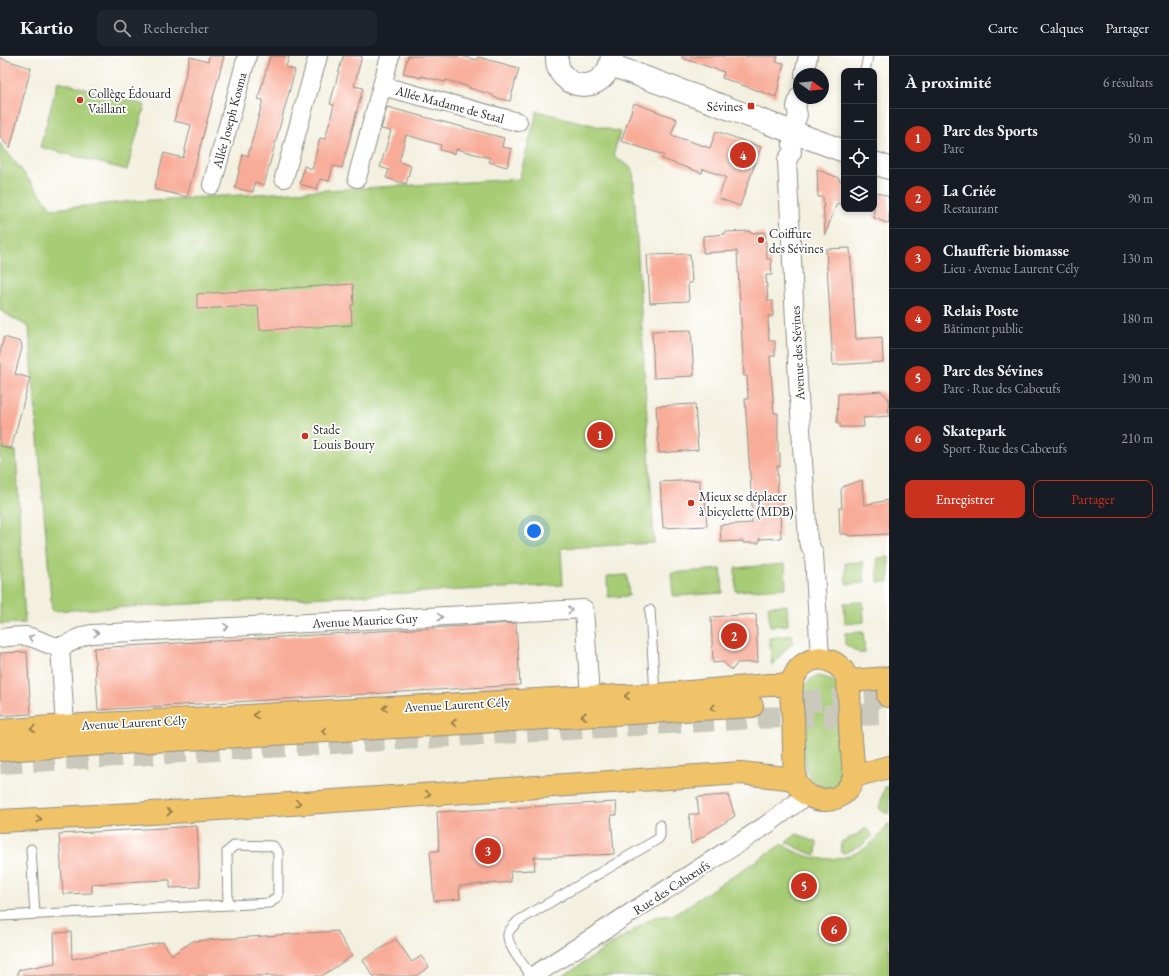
<!DOCTYPE html>
<html lang="fr">
<meta charset="utf-8">
<style>
:root{--surface:#171b24;--page:#20242c;--text:#f1f3f6;--muted:#9ea1a6;--line:#363941;--accent:#c8321e}
body{margin:0;font-family:"EB Garamond",serif;background:var(--page);color:var(--text)}
.controls{position:absolute;right:12px;top:12px;display:grid;overflow:hidden;border-radius:8px;box-shadow:0 2px 6px #0003}
.controls button{width:36px;height:36px;display:grid;place-items:center;padding:0;border:0;border-bottom:1px solid var(--line);background:var(--surface);color:var(--text);font:20px sans-serif}
.compass{position:absolute;left:793px;top:12px;width:36px;height:36px;border-radius:50%;background:var(--surface);box-shadow:0 2px 6px #0003;rotate:105deg}
.you{position:absolute;left:534px;top:475px;width:14px;height:14px;margin:-10px;border:3px solid #fff;border-radius:50%;background:#1a73e8;box-shadow:0 0 0 6px #1a73e833}
.badge{display:grid;place-items:center;width:26px;height:26px;border-radius:50%;background:var(--accent);color:#fff;font-size:13px;font-weight:700}
.pin{position:absolute;translate:-50% -50%;border:2px solid #fff;box-shadow:0 1px 4px #0006}
.list{margin:0;padding:0;list-style:none}
h2{display:flex;justify-content:space-between;align-items:center;height:52px;margin:0;padding:0 16px;font-size:17px}
h2 small{font-size:13px;font-weight:400;color:var(--muted)}
.list li{display:grid;grid-template-columns:26px 1fr auto;gap:12px;align-items:center;box-sizing:border-box;height:60px;padding:0 16px;border-top:1px solid var(--line)}
.list b{display:block;font-size:15px;white-space:nowrap}
.list p{margin:0;font-size:13px;white-space:nowrap;color:var(--muted)}
.list em{font-size:13px;font-style:normal;color:var(--muted)}
.actions{display:flex;gap:8px;padding:12px 16px}
.actions a{flex:1;padding:9px 0;border:1px solid var(--accent);border-radius:8px;text-align:center;font-size:14px;color:var(--accent)}
.actions .main{background:var(--accent);color:#fff}
.icon{flex:none;width:22px;height:22px;fill:none;stroke:currentColor;stroke-width:2;stroke-linecap:round;stroke-linejoin:round}
.map{position:relative;flex:none;width:889px;height:920px;overflow:hidden}
header{display:flex;align-items:center;gap:24px;box-sizing:border-box;height:56px;padding:0 20px;background:var(--surface);border-bottom:1px solid var(--line)}
header strong{font-size:19px}
nav{display:flex;gap:22px;margin-inline-start:auto;font-size:14px}
.search{width:280px;height:36px;background:var(--page);display:flex;align-items:center;gap:10px;box-sizing:border-box;padding:0 14px;border-radius:8px;color:var(--muted);font-size:15px}
main{display:flex}
aside{flex:1;background:var(--surface)}
.map>svg:first-child{display:block}
</style>
<header>
<strong>Kartio</strong>
<div class="search"><svg class="icon" aria-label="search" viewBox="0 0 24 24"><circle cx="10" cy="10" r="6"/><path d="M15 15l6 6"/></svg>Rechercher</div>
<nav><a>Carte</a><a>Calques</a><a>Partager</a></nav>
</header>
<main>
<div class="map">
<svg width="889" height="920" viewBox="0 0 889 920">
<rect width="100%" height="100%" fill="#fff"/>
<filter id="ink" filterUnits="userSpaceOnUse"><feTurbulence type="fractalNoise" baseFrequency=".025" numOctaves="2"/><feDisplacementMap in="SourceGraphic" scale="8" xChannelSelector="R" yChannelSelector="G"/><feConvolveMatrix kernelMatrix="1 2 1 2 8 2 1 2 1" color-interpolation-filters="sRGB"/></filter>
<filter id="wash" filterUnits="userSpaceOnUse"><feTurbulence type="fractalNoise" baseFrequency=".012" numOctaves="4" result="noise"/><feDisplacementMap in="SourceGraphic" scale="16" xChannelSelector="R" yChannelSelector="G"/><feGaussianBlur stdDeviation="0.9" result="paint"/><feColorMatrix in="noise" values="0 0 0 0 0 0 0 0 0 0 0 0 0 0 0 0 0 1.4 0 .05"/><feComposite in="paint" operator="in"/></filter>
<g filter="url(#wash)">
<rect width="100%" height="100%" fill="#f3f0df"/>
<g fill="#a7cc76" stroke="#697c50">
<polygon points="58,25 145,49 127,114 40,91"/>
<polygon points="537,55 620,76 613,100 633,113 654,487 561,492 563,529 52,555 29,271 4,257 0,254 0,87 52,153 136,145 519,123"/>
<polygon points="0,391 16,395 25,567 0,568"/>
<polygon points="889,501 889,526 878,526 877,502"/>
<polygon points="863,506 865,527 846,528 845,507"/>
<polygon points="785,508 786,532 736,535 735,512"/>
<polygon points="721,513 723,537 673,540 671,517"/>
<polygon points="627,519 629,540 608,541 607,520"/>
<polygon points="863,546 864,566 845,568 844,547"/>
<polygon points="787,549 788,569 770,570 768,550"/>
<polygon points="863,576 865,597 859,597 845,588 845,577"/>
<polygon points="792,579 793,586 772,609 769,582"/>
<path d="M817 620C828 622 833 622 838 633 838 649 838 665 838 682 839 694 844 706 842 718 839 735 817 735 809 722 804 714 799 649 801 637 803 629 809 623 817 620Z"/>
<polygon points="889,730 889,757 888,758 879,752 885,731"/>
<path d="M889 767V920H563L654 861 673 859 782 788C808 806 842 809 868 790 876 784 883 775 889 767Z"/>
<polygon points="866,772 873,780 861,790 842,798 841,786 856,779"/>
<polygon points="797,778 807,783 817,786 816,799 806,796 786,786"/>
</g>
<g id="blocks">
<g fill="#f8ac98">
<polygon points="209,0 224,0 187,141 154,133 164,97 183,102 191,69 174,65 190,1 208,6"/>
<polygon points="270,0 289,0 286,11 295,14 264,129 255,126 253,136 235,132 243,98 248,100 254,77 263,44 258,43"/>
<polygon points="343,0 362,0 354,30 363,32 342,112 333,110 329,125 320,123 317,133 300,128 304,110 312,113 320,82 325,83 334,49 330,48"/>
<polygon points="408,0 461,0 477,4 478,1 519,12 510,45 493,41 493,39 469,32 470,31 446,24 445,26 421,20 421,22 403,17"/>
<polygon points="682,0 778,0 776,6 784,7 776,41 722,22 724,16 682,2"/>
<polygon points="0,2 31,12 10,92 0,81"/>
<polygon points="634,47 677,63 671,79 710,92 716,75 761,91 740,150 718,142 726,121 703,113 702,117 662,103 664,99 621,85"/>
<polygon points="387,51 504,82 502,91 512,93 507,111 489,106 490,102 456,93 455,98 440,94 441,89 406,79 399,106 411,110 406,128 386,122 389,114 380,111 391,75 381,73"/>
<polygon points="817,113 839,122 839,124 844,127 844,150 837,147 825,179 823,141 818,141"/>
<polygon points="874,135 889,141 889,168 874,162"/>
<polygon points="750,175 750,177 765,176 767,203 771,203 772,219 766,219 768,245 773,245 773,260 768,260 769,285 775,285 775,300 770,300 774,357 778,357 778,397 780,397 780,411 777,410 778,440 782,440 782,453 780,453 781,482 759,483 759,487 743,487 743,485 721,486 720,469 752,467 752,450 745,343 748,343 747,320 744,320 737,195 703,197 703,180 725,178 725,176"/>
<polygon points="850,192 856,283 882,281 883,306 833,309 826,193"/>
<polygon points="690,198 692,227 688,227 689,245 650,247 647,199"/>
<polygon points="353,228 354,249 351,249 352,269 260,274 258,250 197,253 197,238"/>
<polygon points="691,274 694,320 654,322 652,275"/>
<polygon points="4,281 21,286 22,292 15,318 30,322 11,393 0,390 0,297"/>
<polygon points="881,335 888,342 889,360 863,362 864,371 840,371 840,367 837,367 838,338"/>
<polygon points="695,348 698,394 659,397 656,350"/>
<polygon points="700,424 700,440 705,440 707,470 663,472 660,426"/>
<polygon points="862,424 864,449 889,444 889,478 848,480 848,478 840,478 839,452 842,452 841,434 844,430"/>
<polygon points="756,558 758,606 737,607 732,614 723,606 713,607 711,561"/>
<polygon points="516,567 520,629 98,654 94,592"/>
<polygon points="27,596 31,658 0,660 0,597"/>
<polygon points="728,739 735,760 691,788 689,758 699,758 697,741"/>
<polygon points="616,746 617,759 611,759 614,798 561,801 534,801 535,814 510,815 511,826 459,830 460,843 434,845 430,795 439,795 437,756"/>
<polygon points="197,770 200,831 170,832 170,824 142,825 92,828 92,837 63,838 59,778"/>
<polygon points="337,875 352,900 322,920 18,920 18,914 55,907 54,877 71,876 72,903 163,886 172,899 193,885"/>
<polygon points="396,883 412,906 421,900 429,911 416,920 373,920 363,904"/>
</g>
</g>
</g>
<g filter="url(#ink)">
<use href="#blocks" fill-opacity="0" stroke="#8f8e85" stroke-width="1"/>
<g fill="none" stroke-linecap="round" stroke-linejoin="round">
<g stroke="#cbc9bb" stroke-width="22" stroke-dasharray="22 11" stroke-linecap="butt">
<polyline points="799,646 888,640"/>
<polyline points="0,707 753,662 889,658"/>
</g>
<g stroke="#8f8e85" stroke-width="11">
<g id="service">
<polyline points="865,15 868,0"/>
<polyline points="650,554 655,639"/>
<polyline points="31,793 35,859"/>
<polyline points="0,860 270,847 278,840 278,796 273,790 235,789 227,796 228,849"/>
<path d="M532 920C525 911 506 889 508 878 509 873 515 869 518 865L658 783 660 780V769"/>
</g>
</g>
<g stroke="#8f8e85" stroke-width="20">
<g id="minor">
<polyline points="804,18 808,0"/>
<polyline points="382,30 518,66"/>
<polyline points="792,90 792,76 798,59 796,51 799,40"/>
<polyline points="792,96 787,104 798,325 808,485 814,498 820,602"/>
<polyline points="284,122 318,0"/>
<polyline points="357,122 390,0"/>
<polyline points="212,129 247,0"/>
<path d="M0 582C8 581 17 580 25 580 36 581 51 592 61 590 72 588 79 579 92 578L584 553 590 641"/>
<polyline points="60,590 65,670"/>
<polyline points="533,920 765,770 807,739"/>
</g>
</g>
<g stroke="#8f8e85" stroke-width="24">
<g id="tertiary">
<path d="M557 0C555 35 607 42 612 0"/>
<polyline points="611,9 844,95"/>
<polyline points="874,107 889,112"/>
</g>
</g>
<g stroke="#8f8e85" stroke-width="24">
<g id="primary">
<path d="M820 602C830 604 840 608 845 618 851 629 849 657 850 670 851 687 853 704 854 720 846 751 806 752 795 723 794 702 794 682 793 661 792 648 789 633 794 621 799 609 808 604 820 602Z"/>
<polyline points="848,625 889,622"/>
<polyline points="0,675 65,670 590,641 655,639 769,629 792,629"/>
<polyline points="854,720 889,711"/>
<polyline points="0,765 189,755 741,717 795,723"/>
</g>
</g>
<g stroke="#8f8e85" stroke-width="24">
<g id="trunk">
<polyline points="888,640 889,640"/>
<polyline points="0,694 752,650"/>
</g>
</g>
<use href="#service" stroke="#fff" stroke-width="9"/>
<use href="#minor" stroke="#fff" stroke-width="18"/>
<use href="#tertiary" stroke="#fff" stroke-width="22"/>
<use href="#primary" stroke="#f1c369" stroke-width="22"/>
<use href="#trunk" stroke="#f1c369" stroke-width="22"/>
</g>
<defs><path id="oneway-chevron" d="M-2-3.5L2.5 0L-2 3.5" fill="none" stroke-width="1.6" stroke-linecap="round" stroke-linejoin="round"/></defs>
<g stroke="#a0a0a0">
<use href="#oneway-chevron" transform="translate(570 554) rotate(-3)"/>
<use href="#oneway-chevron" transform="translate(440 561) rotate(-3)"/>
<use href="#oneway-chevron" transform="translate(226 571) rotate(-3)"/>
<use href="#oneway-chevron" transform="translate(96 577) rotate(-3)"/>
<use href="#oneway-chevron" transform="translate(31 582) rotate(-169)"/>
</g>
<g stroke="#8e774a">
<use href="#oneway-chevron" transform="translate(627 640) rotate(178)"/>
<use href="#oneway-chevron" transform="translate(385 652) rotate(177)"/>
<use href="#oneway-chevron" transform="translate(713 652) rotate(177)"/>
<use href="#oneway-chevron" transform="translate(256 659) rotate(177)"/>
<use href="#oneway-chevron" transform="translate(584 660) rotate(177)"/>
<use href="#oneway-chevron" transform="translate(454 667) rotate(177)"/>
<use href="#oneway-chevron" transform="translate(33 673) rotate(175)"/>
<use href="#oneway-chevron" transform="translate(324 675) rotate(177)"/>
<use href="#oneway-chevron" transform="translate(428 738) rotate(-4)"/>
<use href="#oneway-chevron" transform="translate(298 747) rotate(-4)"/>
<use href="#oneway-chevron" transform="translate(169 756) rotate(-3)"/>
<use href="#oneway-chevron" transform="translate(39 763) rotate(-3)"/>
</g>
</g>
<g fill="#c8321e" stroke="#fff" stroke-width="1.5">
<circle cx="80" cy="44" r="4"/>
<rect x="747" y="46" width="8" height="8" rx="2"/>
<circle cx="761" cy="184" r="4"/>
<circle cx="305" cy="380" r="4"/>
<circle cx="691" cy="447" r="4"/>
</g>
<g text-anchor="middle" stroke-width="3.5" stroke-linejoin="round" paint-order="stroke">
<g font-size="13" fill="#2b2b2b" stroke="#fff" text-anchor="start">
<text x="88" y="42">Collège Édouard<tspan x="88" dy="15">Vaillant</tspan></text>
<text x="743" y="55" text-anchor="end">Sévines</text>
<text x="769" y="182">Coiffure<tspan x="769" dy="15">des Sévines</tspan></text>
<text x="313" y="378">Stade<tspan x="313" dy="15">Louis Boury</tspan></text>
<text x="699" y="445">Mieux se déplacer<tspan x="699" dy="15">à bicyclette (MDB)</tspan></text>
</g>
<g font-size="13" fill="#2b2b2b" stroke="#fff">
<text transform="translate(450 48) rotate(15)" y="5">Allée Madame de Staal</text>
<text transform="translate(229 64) rotate(-75)" y="5">Allée Joseph Kosma</text>
<text transform="translate(797 297) rotate(-93)" y="5">Avenue des Sévines</text>
<text transform="translate(365 564) rotate(-3)" y="5">Avenue Maurice Guy</text>
<text transform="translate(457 648) rotate(-3)" y="5">Avenue Laurent Cély</text>
<text transform="translate(134 666) rotate(-3)" y="5">Avenue Laurent Cély</text>
<text transform="translate(671 831) rotate(-33)" y="5">Rue des Cabœufs</text>
</g>
</g>
</svg>
<div class="controls">
<button>+</button>
<button>−</button>
<button><svg class="icon" aria-label="locate" viewBox="0 0 24 24"><circle cx="12" cy="12" r="6"/><path d="M12 2v4M12 18v4M2 12h4M18 12h4"/></svg></button>
<button><svg class="icon" aria-label="layers" viewBox="0 0 24 24"><path d="M12 4l9 5-9 5-9-5zM3 14l9 5 9-5"/></svg></button>
</div>
<svg class="compass" viewBox="-18 -18 36 36"><path d="M0-13l5 13h-10z" fill="#e53935"/><path d="M0 13l5-13h-10z" fill="#9ea1a6"/></svg>
<div class="you"></div>
<div class="pin badge" style="left:600px;top:379px">1</div>
<div class="pin badge" style="left:734px;top:580px">2</div>
<div class="pin badge" style="left:488px;top:795px">3</div>
<div class="pin badge" style="left:743px;top:99px">4</div>
<div class="pin badge" style="left:804px;top:830px">5</div>
<div class="pin badge" style="left:834px;top:873px">6</div>
</div>
<aside>
<h2>À proximité<small>6 résultats</small></h2>
<ul class="list">
<li><span class="badge">1</span><div><b>Parc des Sports</b><p>Parc</p></div><em>50 m</em></li>
<li><span class="badge">2</span><div><b>La Criée</b><p>Restaurant</p></div><em>90 m</em></li>
<li><span class="badge">3</span><div><b>Chaufferie biomasse</b><p>Lieu · Avenue Laurent Cély</p></div><em>130 m</em></li>
<li><span class="badge">4</span><div><b>Relais Poste</b><p>Bâtiment public</p></div><em>180 m</em></li>
<li><span class="badge">5</span><div><b>Parc des Sévines</b><p>Parc · Rue des Cabœufs</p></div><em>190 m</em></li>
<li><span class="badge">6</span><div><b>Skatepark</b><p>Sport · Rue des Cabœufs</p></div><em>210 m</em></li>
</ul>
<div class="actions"><a class="main">Enregistrer</a><a>Partager</a></div>
</aside>
</main>
